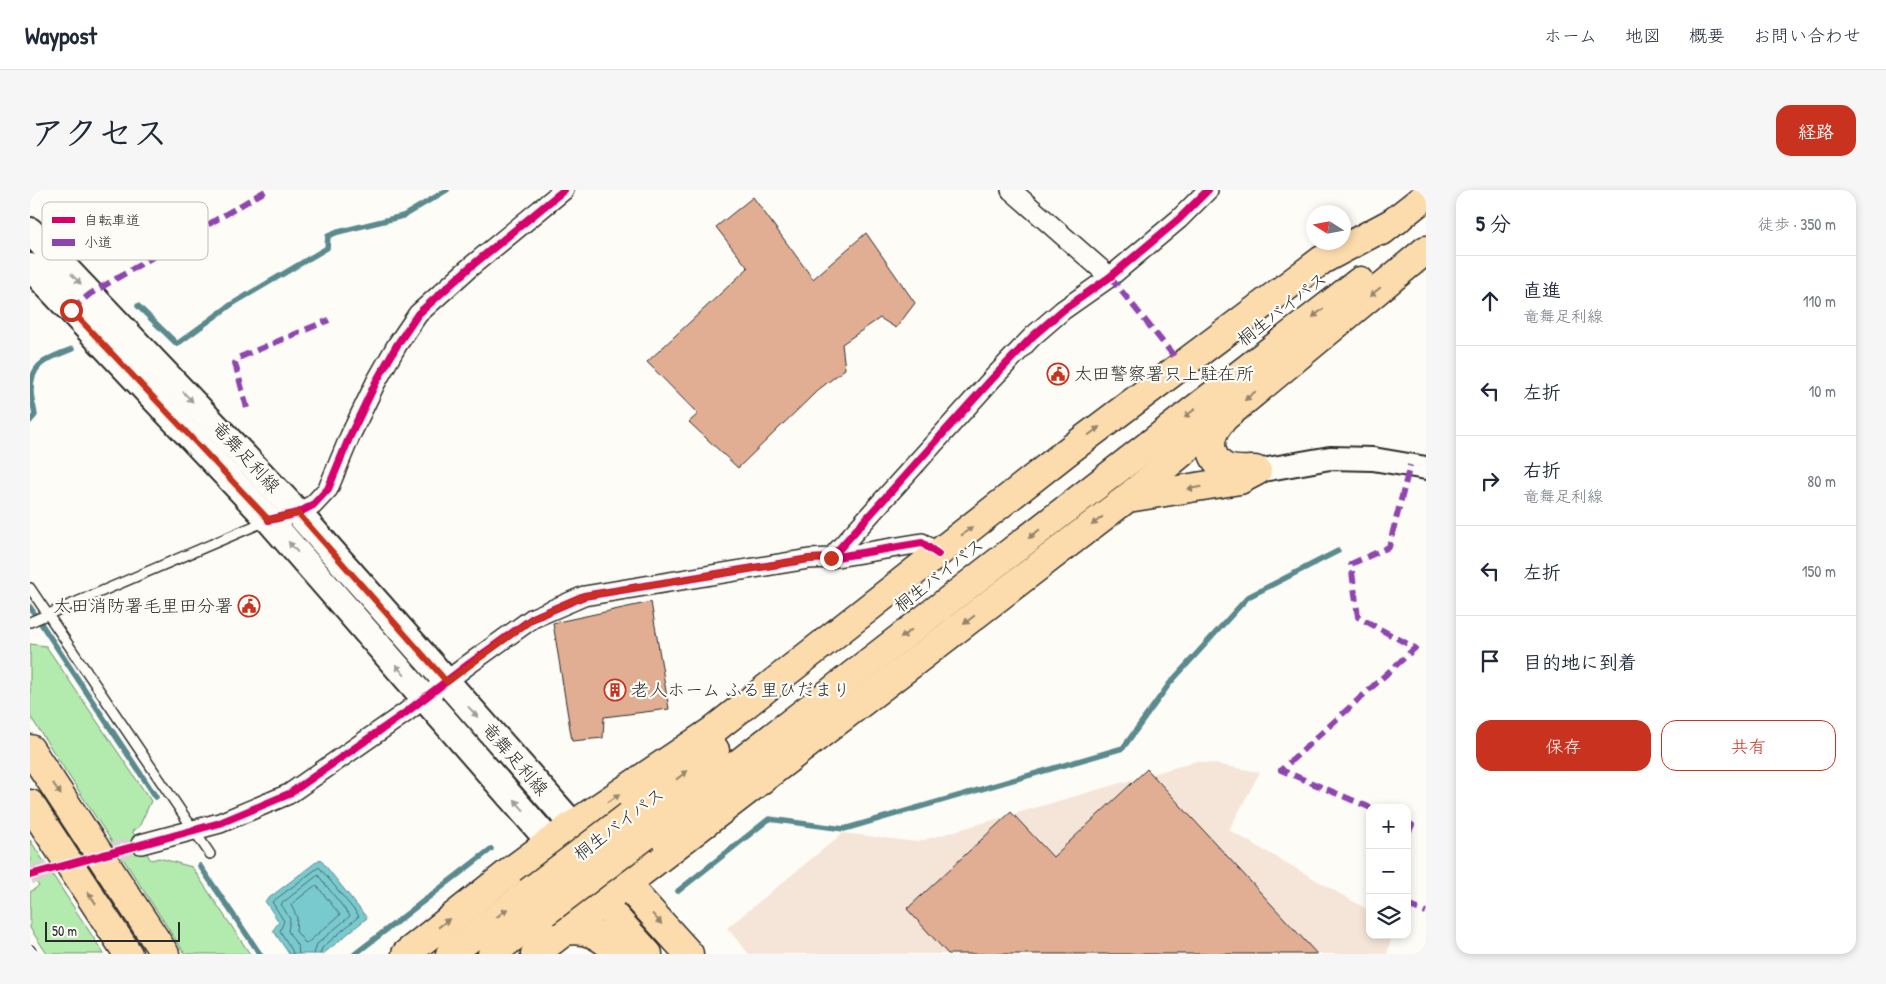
<!DOCTYPE html>
<html lang="ja">
<meta charset="utf-8">
<style>
:root{--surface:#fff;--page:#f6f6f7;--text:#1f2937;--muted:#747a83;--line:#e0e1e3;--accent:#c8321e}
body{margin:0;font-family:"Patrick Hand","Klee One",sans-serif;background:var(--page);color:var(--text)}
.controls{position:absolute;right:15px;bottom:15px;display:grid;overflow:hidden;border-radius:10px;box-shadow:0 2px 8px #0003}
.controls button{width:45px;height:45px;display:grid;place-items:center;padding:0;border:0;border-bottom:1px solid var(--line);background:var(--surface);color:var(--text);font:25px sans-serif}
.compass{position:absolute;left:1276px;top:15px;width:45px;height:45px;border-radius:50%;background:var(--surface);box-shadow:0 2px 8px #0003;rotate:281deg}
.scale{position:absolute;left:15px;bottom:12px;width:135px;box-sizing:border-box;padding-left:5px;border:2px solid #2b2b2b;border-top:0;font-size:14px;line-height:18px;white-space:nowrap;color:#2b2b2b;-webkit-text-stroke:4px #fdfcf7;paint-order:stroke}
.stop{position:absolute;width:15px;height:15px;margin:-11px;border:4px solid #c8321e;border-radius:50%;background:#fff}
.stop.end{background:#c8321e;border-color:#fff;box-shadow:0 1px 5px #0008}
.list{margin:0;padding:0;list-style:none}
h2{display:flex;justify-content:space-between;align-items:center;height:65px;margin:0;padding:0 20px;font-size:21px}
h2 small{font-size:16px;font-weight:400;color:var(--muted)}
.list li{display:grid;grid-template-columns:32px 1fr auto;gap:15px;align-items:center;box-sizing:border-box;height:90px;padding:0 20px;border-top:1px solid var(--line)}
.list b{display:block;font-size:19px;white-space:nowrap}
.list p{margin:0;font-size:16px;white-space:nowrap;color:var(--muted)}
.list em{font-size:16px;font-style:normal;color:var(--muted)}
.actions{display:flex;gap:10px;padding:15px 20px}
.actions a{flex:1;padding:11px 0;border:1px solid var(--accent);border-radius:15px;text-align:center;font-size:18px;color:var(--accent)}
.actions .main{background:var(--accent);color:#fff}
.icon{flex:none;width:28px;height:28px;fill:none;stroke:currentColor;stroke-width:2;stroke-linecap:round;stroke-linejoin:round}
.map{position:relative;flex:none;width:1396px;height:764px;overflow:hidden;border-radius:15px}
header{display:flex;align-items:center;gap:30px;box-sizing:border-box;height:70px;padding:0 25px;background:var(--surface);border-bottom:1px solid var(--line)}
header strong{font-size:24px}
nav{display:flex;gap:28px;margin-inline-start:auto;font-size:18px}
.intro{display:flex;align-items:center;justify-content:space-between;box-sizing:border-box;height:120px;padding:0 30px}
h1{margin:0;font-size:35px}
.button{padding:12px 22px;border-radius:15px;background:var(--accent);color:#fff;font-size:18px;font-weight:700}
main{display:flex;gap:30px;padding:0 30px}
aside{flex:1;background:var(--surface);border-radius:15px;box-shadow:0 2px 8px #0003}
.map>svg:first-child{display:block}
</style>
<header>
<strong>Waypost</strong>
<nav><a>ホーム</a><a>地図</a><a>概要</a><a>お問い合わせ</a></nav>
</header>
<div class="intro"><h1>アクセス</h1><a class="button">経路</a></div>
<main>
<div class="map">
<svg width="1396" height="764" viewBox="0 0 1396 764">
<rect width="100%" height="100%" fill="#fdfcf7"/>
<filter id="ink" filterUnits="userSpaceOnUse"><feTurbulence type="fractalNoise" baseFrequency=".02" numOctaves="2"/><feDisplacementMap in="SourceGraphic" scale="10" xChannelSelector="R" yChannelSelector="G"/><feConvolveMatrix kernelMatrix="1 2 1 2 8 2 1 2 1" color-interpolation-filters="sRGB"/></filter>
<g filter="url(#ink)">
<polygon fill="#f5e5d9" points="1167,571 1230,582 1199,640 1340,721 1340,745 1362,745 1357,764 719,764 697,738 813,643 887,652"/>
<g fill="#b3eaad" stroke="#6f8a6c">
<polygon points="0,454 16,456 121,611 109,637 102,641 121,670 129,668 162,677 220,764 155,764 0,526"/>
<polygon points="0,650 74,764 17,764 0,738 0,702 9,696 0,683"/>
</g>
<polygon fill="#79cace" stroke="#5a8a8d" points="290,669 337,728 293,764 259,764 243,740 249,732 235,711"/>
<g fill="none" stroke-linecap="round" stroke-linejoin="round">
<g stroke="#4a6b6c" stroke-width="1">
<polygon points="285,696 288,697 310,725 276,754 266,741 267,727 261,715"/>
<polyline points="263,764 262,760 250,741 254,731 242,712 289,677 329,726 292,758 290,764"/>
<polyline points="269,764 268,757 258,741 260,729 251,714 288,685 320,726 287,754 284,764"/>
</g>
<g stroke="#5a8a8d" stroke-width="5.5">
<polyline points="108,116 147,154 202,114 297,58 298,46 308,42 373,26 417,0"/>
<path d="M0 231 5 225C4 217 1 209 1 201 0 172 20 168 42 159"/>
<polyline points="0,417 126,607"/>
<polyline points="170,676 230,764"/>
<polyline points="648,701 739,629 814,639 1093,558 1140,493 1218,407 1308,361"/>
<polyline points="325,764 461,659"/>
</g>
</g>
<g fill="#e1ae93" stroke="#2b2b2b">
<polygon points="723,7 783,89 836,43 885,113 866,138 850,128 812,154 815,179 788,200 708,278 659,232 668,224 617,172 718,78 686,37"/>
<polygon points="621,412 639,519 574,527 573,548 542,551 523,433"/>
<polygon points="1117,579 1287,764 918,764 877,719 981,622 1023,667"/>
</g>
<g fill="none" stroke-linecap="round" stroke-linejoin="round">
<polyline stroke="#d3d2ce" stroke-width="19" stroke-dasharray="19 9" stroke-linecap="butt" points="0,685 111,654"/>
<g stroke="#2b2b2b" stroke-width="12">
<g id="service">
<polyline points="0,398 180,664"/>
<polyline points="0,432 236,331"/>
<polyline points="0,760 2,764"/>
</g>
</g>
<g stroke="#2b2b2b" stroke-width="22">
<g id="minor">
<polyline points="981,0 1080,87"/>
<polyline points="257,325 268,323 283,315 298,299 320,246 346,192 367,155 388,124 439,78 534,0"/>
<polyline points="801,368 962,189 1003,146 1033,120 1080,87 1149,29 1178,0"/>
<polyline points="111,654 190,633 259,604 375,523 439,474 503,428 554,406 779,369 801,368 892,353 908,364"/>
</g>
</g>
<g stroke="#2b2b2b" stroke-width="26">
<polyline id="tertiary" points="1227,281 1300,268 1343,269 1396,278"/>
</g>
<g stroke="#2b2b2b" stroke-width="30">
<g id="secondary">
<polyline points="0,41 268,323 543,635"/>
<polyline points="0,77 239,330 520,652"/>
</g>
</g>
<g stroke="#2b2b2b" stroke-width="31">
<g id="trunk">
<polyline points="1352,41 1396,6"/>
<path d="M1193 229C1190 233 1186 237 1184 242 1177 255 1183 273 1197 278 1205 281 1217 280 1225 280"/>
<polyline points="1098,308 1210,290 1227,281"/>
<polyline points="599,626 685,560"/>
<polyline points="615,646 1330,91"/>
<polyline points="584,681 659,764"/>
<polyline points="560,699 618,764"/>
<path d="M534 741C558 737 573 747 589 764"/>
<polyline points="376,764 486,677 543,635 682,541 1038,261 1292,70 1367,30"/>
<polyline points="420,764 499,702"/>
<polyline points="462,764 515,722"/>
<polyline points="505,764 1096,309 1396,60"/>
</g>
</g>
<g stroke="#2b2b2b" stroke-width="31">
<g id="motorway">
<polyline points="0,559 135,764"/>
<polyline points="0,614 98,764"/>
</g>
</g>
<use href="#service" stroke="#fdfcf7" stroke-width="9"/>
<use href="#minor" stroke="#fdfcf7" stroke-width="19"/>
<use href="#tertiary" stroke="#fdfcf7" stroke-width="22"/>
<use href="#secondary" stroke="#fdfcf7" stroke-width="26"/>
<use href="#trunk" stroke="#fcdcac" stroke-width="28"/>
<use href="#motorway" stroke="#fcdcac" stroke-width="28"/>
<g stroke="#2b2b2b" stroke-width="31" stroke-linecap="butt">
<g id="trunk-bridge">
<polyline points="499,702 599,626"/>
<polyline points="515,722 615,646"/>
</g>
</g>
<use href="#trunk-bridge" stroke="#fcdcac" stroke-width="28"/>
<g stroke="#8e44ad" stroke-width="6" stroke-dasharray="12 6" stroke-linecap="butt">
<polyline points="1080,87 1144,166"/>
<polyline points="41,120 60,104 237,0"/>
<polyline points="217,218 205,173 208,168 299,130"/>
<polyline points="1341,618 1251,580 1385,458 1328,427 1321,374 1359,357 1380,275"/>
<polyline points="1377,633 1382,635 1377,645"/>
<polyline points="1377,715 1396,722"/>
</g>
<g stroke="#fdfcf7" stroke-width="11">
<g id="cycleway">
<polyline points="239,330 268,323 283,315 298,299 320,246 346,192 367,155 388,124 439,78 534,0"/>
<polyline points="801,368 962,189 1003,146 1033,120 1080,87 1149,29 1178,0"/>
<polyline points="0,685 190,633 259,604 375,523 439,474 503,428 554,406 779,369 801,368 892,353 908,364"/>
</g>
</g>
<use href="#cycleway" stroke="#d6006c" stroke-width="8"/>
</g>
<defs><path id="oneway-solid" d="M-6-.8H1V-3.2L6.5 0L1 3.2V.8H-6Z" transform="scale(1.25)"/></defs>
<g fill="#9e9e9b">
<use href="#oneway-solid" transform="translate(46 89) rotate(46)"/>
<use href="#oneway-solid" transform="translate(158 207) rotate(46)"/>
<use href="#oneway-solid" transform="translate(263 357) rotate(-131)"/>
<use href="#oneway-solid" transform="translate(370 480) rotate(-131)"/>
<use href="#oneway-solid" transform="translate(443 522) rotate(48)"/>
<use href="#oneway-solid" transform="translate(489 615) rotate(-131)"/>
</g>
<g fill="#94846c">
<use href="#oneway-solid" transform="translate(1345 102) rotate(140)"/>
<use href="#oneway-solid" transform="translate(1288 123) rotate(142)"/>
<use href="#oneway-solid" transform="translate(1220 206) rotate(140)"/>
<use href="#oneway-solid" transform="translate(1160 223) rotate(142)"/>
<use href="#oneway-solid" transform="translate(1064 241) rotate(-37)"/>
<use href="#oneway-solid" transform="translate(1164 298) rotate(171)"/>
<use href="#oneway-solid" transform="translate(1067 331) rotate(142)"/>
<use href="#oneway-solid" transform="translate(937 341) rotate(-38)"/>
<use href="#oneway-solid" transform="translate(1004 344) rotate(142)"/>
<use href="#oneway-solid" transform="translate(939 430) rotate(142)"/>
<use href="#oneway-solid" transform="translate(876 444) rotate(142)"/>
<use href="#oneway-solid" transform="translate(652 585) rotate(-38)"/>
<use href="#oneway-solid" transform="translate(27 599) rotate(56)"/>
<use href="#oneway-solid" transform="translate(584 608) rotate(-35)"/>
<use href="#oneway-solid" transform="translate(62 708) rotate(-123)"/>
<use href="#oneway-solid" transform="translate(472 723) rotate(-38)"/>
<use href="#oneway-solid" transform="translate(627 729) rotate(48)"/>
<use href="#oneway-solid" transform="translate(414 733) rotate(-38)"/>
</g>
</g>
<g fill="none" stroke-linecap="round" stroke-linejoin="round" filter="url(#ink)">
<polyline stroke="#c8321e" stroke-width="6" points="41,120 239,330 268,323 417,492 503,428 554,406 779,369 801,368"/>
</g>
<defs>
<g id="civic-ring" transform="scale(1.125)"><circle r="9.5" fill="#fdfcf7" stroke="#c8321e" stroke-width="1.5"/><path d="M-.6-6.5H3V-4.5H.6V-3L4-1V1h2V6H-6V1h2V-1L-.6-3ZM-1.2 2.5V6h2.4V2.5Z" fill="#c8321e"/></g>
<g id="building-ring" transform="scale(1.125)"><circle r="9.5" fill="#fdfcf7" stroke="#c8321e" stroke-width="1.5"/><path d="M-4-6H4V6H1V3H-1V6H-4ZM-2.5-4.3h1.7v1.8h-1.7ZM.8-4.3h1.7v1.8H.8ZM-2.5-1h1.7V.8h-1.7ZM.8-1h1.7V.8H.8Z" fill="#c8321e"/></g>
</defs>
<g fill-rule="evenodd">
<use href="#civic-ring" x="1028" y="184"/>
<use href="#civic-ring" x="219" y="416"/>
<use href="#building-ring" x="585" y="500"/>
</g>
<g text-anchor="middle" stroke-width="4.5" stroke-linejoin="round" paint-order="stroke">
<g font-size="18" fill="#2b2b2b" stroke="#fdfcf7">
<text transform="translate(1252 119) rotate(-38)" y="6">桐生バイパス</text>
<text transform="translate(216 267) rotate(47)" y="6">竜舞足利線</text>
<text transform="translate(909 385) rotate(-38)" y="6">桐生バイパス</text>
<text transform="translate(485 569) rotate(49)" y="6">竜舞足利線</text>
<text transform="translate(589 634) rotate(-37)" y="6">桐生バイパス</text>
</g>
<g font-size="18" fill="#2b2b2b" stroke="#fdfcf7" text-anchor="start">
<text x="1044" y="190">太田警察署只上駐在所</text>
<text x="203" y="422" text-anchor="end">太田消防署毛里田分署</text>
<text x="601" y="506">老人ホーム ふる里ひだまり</text>
</g>
</g>
<rect x="12" y="12" width="166" height="58" rx="8" fill="#fdfcf7" stroke="#bebdba" stroke-width="1"/>
<rect x="22" y="27" width="23" height="6" fill="#d6006c"/>
<rect x="22" y="49" width="23" height="7" fill="#8e44ad"/>
<g font-size="14" fill="#2b2b2b">
<text x="54" y="35">自転車道</text>
<text x="54" y="57">小道</text>
</g>
</svg>
<div class="controls">
<button>+</button>
<button>−</button>
<button><svg class="icon" aria-label="layers" viewBox="0 0 24 24"><path d="M12 4l9 5-9 5-9-5zM3 14l9 5 9-5"/></svg></button>
</div>
<svg class="compass" viewBox="-18 -18 36 36"><path d="M0-13l5 13h-10z" fill="#e53935"/><path d="M0 13l5-13h-10z" fill="#747a83"/></svg>
<div class="scale">50 m</div>
<div class="stop" style="left:41px;top:120px"></div>
<div class="stop end" style="left:801px;top:368px"></div>
</div>
<aside>
<h2>5 分<small>徒歩 · 350 m</small></h2>
<ul class="list">
<li><svg class="icon" aria-label="ahead" viewBox="0 0 24 24"><path d="M12 20V5M6 11l6-6 6 6"/></svg><div><b>直進</b><p>竜舞足利線</p></div><em>110 m</em></li>
<li><svg class="icon" aria-label="left" viewBox="0 0 24 24"><path d="M17 20v-9H6M10 6l-5 5 5 5"/></svg><div><b>左折</b></div><em>10 m</em></li>
<li><svg class="icon" aria-label="right" viewBox="0 0 24 24"><path d="M7 20v-9h11M14 6l5 5-5 5"/></svg><div><b>右折</b><p>竜舞足利線</p></div><em>80 m</em></li>
<li><svg class="icon" aria-label="left" viewBox="0 0 24 24"><path d="M17 20v-9H6M10 6l-5 5 5 5"/></svg><div><b>左折</b></div><em>150 m</em></li>
<li><svg class="icon" aria-label="arrive" viewBox="0 0 24 24"><path d="M6 21V4h12l-3 4 3 4H6"/></svg><div><b>目的地に到着</b></div></li>
</ul>
<div class="actions"><a class="main">保存</a><a>共有</a></div>
</aside>
</main>
